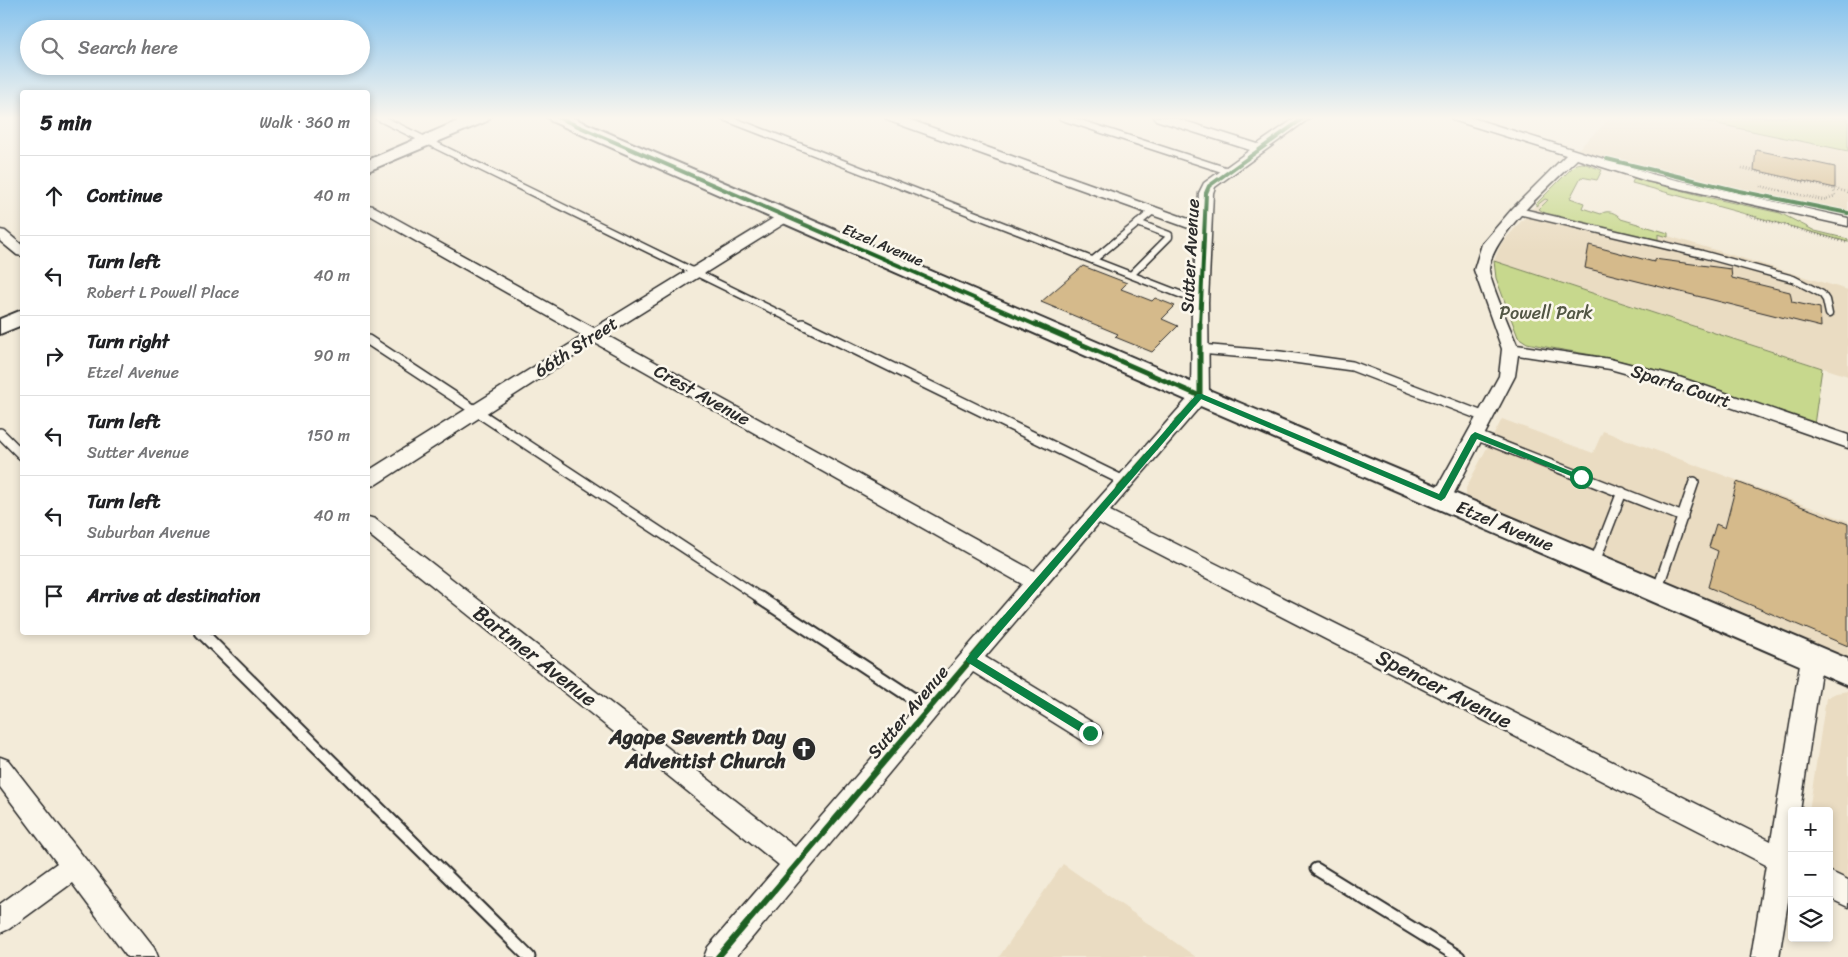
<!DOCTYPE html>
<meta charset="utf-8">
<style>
:root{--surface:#fff;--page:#f6f6f6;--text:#202124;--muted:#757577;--line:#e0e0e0}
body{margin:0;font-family:Sriracha,sans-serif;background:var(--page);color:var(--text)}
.controls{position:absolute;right:15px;bottom:15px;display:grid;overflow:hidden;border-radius:5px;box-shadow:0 2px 8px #0003}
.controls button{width:45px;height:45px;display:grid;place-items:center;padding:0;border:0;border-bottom:1px solid var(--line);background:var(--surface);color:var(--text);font:25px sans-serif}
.stop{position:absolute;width:15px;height:15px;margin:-11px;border:4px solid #0b8043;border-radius:50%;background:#fff}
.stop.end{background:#0b8043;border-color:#fff;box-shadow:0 1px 5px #0008}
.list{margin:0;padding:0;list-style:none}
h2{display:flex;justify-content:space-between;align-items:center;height:65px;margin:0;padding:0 20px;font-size:21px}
h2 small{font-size:16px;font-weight:400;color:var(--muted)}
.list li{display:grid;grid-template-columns:32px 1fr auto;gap:15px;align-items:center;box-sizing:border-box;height:80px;padding:0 20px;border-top:1px solid var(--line)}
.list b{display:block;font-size:19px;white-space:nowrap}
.list p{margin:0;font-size:16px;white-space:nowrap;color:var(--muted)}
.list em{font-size:16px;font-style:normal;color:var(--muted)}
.icon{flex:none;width:28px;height:28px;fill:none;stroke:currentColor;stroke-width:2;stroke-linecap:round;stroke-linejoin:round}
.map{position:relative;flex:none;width:1848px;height:957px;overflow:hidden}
.search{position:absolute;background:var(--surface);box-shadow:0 2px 8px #0003;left:20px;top:20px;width:350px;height:55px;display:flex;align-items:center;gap:12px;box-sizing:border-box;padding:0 18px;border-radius:28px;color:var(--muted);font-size:19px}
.panel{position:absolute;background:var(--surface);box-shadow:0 2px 8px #0003;left:20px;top:90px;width:350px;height:545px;border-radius:5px}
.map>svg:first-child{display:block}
</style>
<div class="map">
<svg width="1848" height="957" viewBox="0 0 1848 957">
<rect width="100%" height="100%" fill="#f3ebd9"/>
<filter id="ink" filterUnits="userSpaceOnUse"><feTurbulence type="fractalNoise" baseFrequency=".02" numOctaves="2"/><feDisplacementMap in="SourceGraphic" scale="10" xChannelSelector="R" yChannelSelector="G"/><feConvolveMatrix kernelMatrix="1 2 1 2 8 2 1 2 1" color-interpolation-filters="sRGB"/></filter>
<g filter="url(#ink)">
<g fill="#eadcc2">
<polygon points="1612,117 1684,117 1848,151 1848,211 1749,192 1636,164 1609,159 1578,149"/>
<polygon points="1542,198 1848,290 1848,376 1494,261 1501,244"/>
<polygon points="1502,419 1593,453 1603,431 1848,521 1848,661 1472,501 1466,495 1466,488"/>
<polygon points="1848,691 1848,881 1829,872 1829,811 1809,811 1826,698 1836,693"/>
<polygon points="1063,864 1196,957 999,957"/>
</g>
<g fill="#c7d88d" stroke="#79825c">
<polygon points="1684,117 1848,117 1848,151"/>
<path d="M1583 163 1602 170 1597 180 1581 177 1570 198 1584 203 1582 208 1601 214C1607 209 1617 213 1621 219L1668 233V237L1658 234V240H1655L1546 214 1539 209 1548 200 1545 199 1536 206V204L1576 164Z"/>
<polygon points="1634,178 1711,198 1780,213 1815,231 1848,239 1848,242 1632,183"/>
<path d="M1494 261 1822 368 1814 425C1749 402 1684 377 1617 360 1587 353 1557 350 1527 343L1518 337 1496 278Z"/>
</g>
<g fill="#d5ba8b" stroke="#2b2b2b">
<polygon points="1756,150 1835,167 1835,188 1754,170"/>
<polygon points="1589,245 1654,262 1654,259 1731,269 1732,278 1790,292 1792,302 1820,308 1821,327 1585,268"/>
<polygon points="1083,266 1127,283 1121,289 1152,301 1155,298 1175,306 1162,319 1178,326 1152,352 1115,337 1118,334 1041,302"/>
<polygon points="1737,482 1848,524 1848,646 1708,587 1718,551 1709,547 1716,524 1725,528"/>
</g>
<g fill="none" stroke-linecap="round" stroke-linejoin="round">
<g stroke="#2b2b2b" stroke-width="9">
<g id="lane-far2">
<polyline points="378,117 805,326"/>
<polyline points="724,117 1200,302"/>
<polyline points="1062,117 1228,171"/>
<polyline points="1518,211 1702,254 1793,279 1822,294 1826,300 1829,314"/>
<polyline points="1093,260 1154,210"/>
<polyline points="1131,275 1169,237 1169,235 1138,223"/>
</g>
</g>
<g stroke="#2b2b2b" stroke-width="12">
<g id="lane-far1">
<polyline points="803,324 1124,481"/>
<polyline points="368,340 762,599"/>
<polyline points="1200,349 1280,356 1352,366 1485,417"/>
<polyline points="0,433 22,455"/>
<polyline points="1475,435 1683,517"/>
<polyline points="1594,564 1622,492"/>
<polyline points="1657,591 1694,482"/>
</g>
</g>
<g stroke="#2b2b2b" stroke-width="15">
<g id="lane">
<polyline points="760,598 929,709"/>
<polyline points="201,632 529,957"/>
<polyline points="1316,869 1459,957"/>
</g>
</g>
<g stroke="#2b2b2b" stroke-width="3">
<g id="street">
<polygon points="885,117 902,117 1197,222 1199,193 1204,183 1250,150 1156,120 1154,117 1172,117 1258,144 1297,117 1311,117 1215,187 1213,193 1208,302 1209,396 1110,511 1771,841 1801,658 1804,652 1812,649 1820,652 1823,658 1800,811 1792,811 1792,877 1779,957 1751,957 1766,865 1099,523 985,657 1098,726 1102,733 1098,740 1090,743 1082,740 973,672 736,957 704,957 708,947 779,865 368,534 368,517 375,519 795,847 1022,584 595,343 375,485 368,487 368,471 583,336 368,214 368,205 373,206 594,328 780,214 790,214 792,217 790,220 606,335 1034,571 1191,395 1192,302 1197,231 887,120"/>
<path d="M1451 117H1469L1655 175 1848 218V226L1647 181 1577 159C1553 183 1492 235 1489 269 1488 277 1512 333 1517 345L1610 359 1676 376 1848 435V448L1664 384 1610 369 1518 355 1515 376 1451 499 1448 504 1441 506 1434 504 1431 499 1499 376 1502 349 1474 270 1482 244 1513 208 1566 155 1453 120Z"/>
<polygon points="0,230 5,231 22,245 22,256 17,255 0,241"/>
<polygon points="0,757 8,760 154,947 158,957 127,957 72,883 9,929 0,933 0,904 57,863 0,787"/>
<polygon points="1829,871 1848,880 1848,907 1829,898"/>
</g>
</g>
<g stroke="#2b2b2b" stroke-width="4">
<g id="secondary">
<polygon points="467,117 490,117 487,121 368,171 368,160"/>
<polygon points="548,117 571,117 1209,390 1848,659 1848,686 1191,402 551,121"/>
<polygon points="22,310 22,325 0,334 0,319"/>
</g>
</g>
<g stroke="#2b2b2b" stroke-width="2.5" stroke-dasharray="0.5 2.5" stroke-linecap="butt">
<polyline points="1742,168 1848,192"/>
<polyline points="1760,186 1823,200 1835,196 1834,189"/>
<polyline points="1747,215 1848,243"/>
</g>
<use href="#lane-far2" stroke="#fbf7ec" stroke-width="6"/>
<use href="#lane-far1" stroke="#fbf7ec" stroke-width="9"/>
<use href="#lane" stroke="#fbf7ec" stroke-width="11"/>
<use href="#street" fill="#fbf7ec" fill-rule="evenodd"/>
<use href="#secondary" fill="#fbf7ec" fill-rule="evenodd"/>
<g stroke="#fbf7ec" stroke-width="6">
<g id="cycleway-far2">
<polyline points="557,117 1038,326"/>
<polyline points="1607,159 1739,191 1848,213"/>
<polyline points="1200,326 1206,193 1209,186 1305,117"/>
</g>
</g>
<g stroke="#fbf7ec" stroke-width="8">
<g id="cycleway-far1">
<polyline points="1035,324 1200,396"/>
<polyline points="1022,599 1200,396 1200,324"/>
</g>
</g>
<g stroke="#fbf7ec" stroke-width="9">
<polyline id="cycleway" points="718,957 1023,598"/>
</g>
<use href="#cycleway-far2" stroke="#1b5e20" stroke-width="4"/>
<use href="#cycleway-far1" stroke="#1b5e20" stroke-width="5"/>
<use href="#cycleway" stroke="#1b5e20" stroke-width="6"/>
</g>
</g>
<linearGradient id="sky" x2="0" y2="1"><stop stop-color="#85c2ed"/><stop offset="0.47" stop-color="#faf6ee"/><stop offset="1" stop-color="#faf6ee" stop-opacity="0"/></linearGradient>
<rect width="1848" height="251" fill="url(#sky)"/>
<polygon fill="#0b8043" points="1197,394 1202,394 1439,494 1471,435 1475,432 1585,477 1584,479 1578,479 1477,439 1445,498 1441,501 1201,399 977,659 1094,730 1094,736 1090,738 967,662 966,659"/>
<defs>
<g id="church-disc" transform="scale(1.25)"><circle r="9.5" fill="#2b2b2b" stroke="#fbf7ec"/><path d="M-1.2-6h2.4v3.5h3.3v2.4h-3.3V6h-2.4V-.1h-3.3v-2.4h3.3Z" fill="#fff"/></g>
</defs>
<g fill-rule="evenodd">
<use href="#church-disc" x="804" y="749"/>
</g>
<g text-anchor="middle" stroke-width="5" stroke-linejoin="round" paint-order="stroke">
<g font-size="15" fill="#2b2b2b" stroke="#fbf7ec">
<text transform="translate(883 245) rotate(23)" y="5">Etzel Avenue</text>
</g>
<g font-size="18" fill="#2b2b2b" stroke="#fbf7ec">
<text transform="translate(1190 256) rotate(-87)" y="6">Sutter Avenue</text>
<text transform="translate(576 347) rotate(-33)" y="6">66th Street</text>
<text transform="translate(1681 386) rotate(18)" y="6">Sparta Court</text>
<text transform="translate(702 395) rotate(29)" y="6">Crest Avenue</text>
<text transform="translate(1505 526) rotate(23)" y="6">Etzel Avenue</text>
<text transform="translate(908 712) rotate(-50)" y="6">Sutter Avenue</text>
</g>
<g font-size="18" fill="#525644" stroke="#fbf7ec">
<text x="1546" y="319">Powell Park</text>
</g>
<g font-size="21" fill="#2b2b2b" stroke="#fbf7ec">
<text transform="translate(535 656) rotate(38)" y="7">Bartmer Avenue</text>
<text transform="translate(1444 689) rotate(27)" y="7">Spencer Avenue</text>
</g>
<g font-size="21" font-weight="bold" fill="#2b2b2b" stroke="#fbf7ec" text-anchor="end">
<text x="786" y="744">Agape Seventh Day<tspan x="786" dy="24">Adventist Church</tspan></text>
</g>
</g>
</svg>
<div class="controls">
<button>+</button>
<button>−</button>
<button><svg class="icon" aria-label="layers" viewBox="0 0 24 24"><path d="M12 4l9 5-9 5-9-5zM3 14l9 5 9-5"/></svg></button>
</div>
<div class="stop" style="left:1581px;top:477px"></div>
<div class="stop end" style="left:1090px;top:733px"></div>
<div class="search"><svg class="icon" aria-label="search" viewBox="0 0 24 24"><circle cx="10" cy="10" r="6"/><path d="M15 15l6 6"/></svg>Search here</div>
<section class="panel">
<h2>5 min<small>Walk · 360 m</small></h2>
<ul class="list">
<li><svg class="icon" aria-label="ahead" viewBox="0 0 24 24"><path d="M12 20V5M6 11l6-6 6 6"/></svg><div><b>Continue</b></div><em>40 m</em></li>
<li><svg class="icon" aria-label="left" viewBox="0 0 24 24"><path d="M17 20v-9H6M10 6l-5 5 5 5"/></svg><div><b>Turn left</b><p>Robert L Powell Place</p></div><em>40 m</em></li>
<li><svg class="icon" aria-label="right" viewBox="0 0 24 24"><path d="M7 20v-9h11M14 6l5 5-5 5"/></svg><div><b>Turn right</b><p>Etzel Avenue</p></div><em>90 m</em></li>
<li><svg class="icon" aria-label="left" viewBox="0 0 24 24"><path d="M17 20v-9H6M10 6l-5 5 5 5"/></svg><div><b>Turn left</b><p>Sutter Avenue</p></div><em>150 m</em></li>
<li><svg class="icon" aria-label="left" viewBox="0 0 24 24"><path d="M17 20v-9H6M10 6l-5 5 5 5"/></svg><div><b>Turn left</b><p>Suburban Avenue</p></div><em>40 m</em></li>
<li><svg class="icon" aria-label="arrive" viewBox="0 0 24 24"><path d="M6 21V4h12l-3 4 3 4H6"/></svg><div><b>Arrive at destination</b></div></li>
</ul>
</section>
</div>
